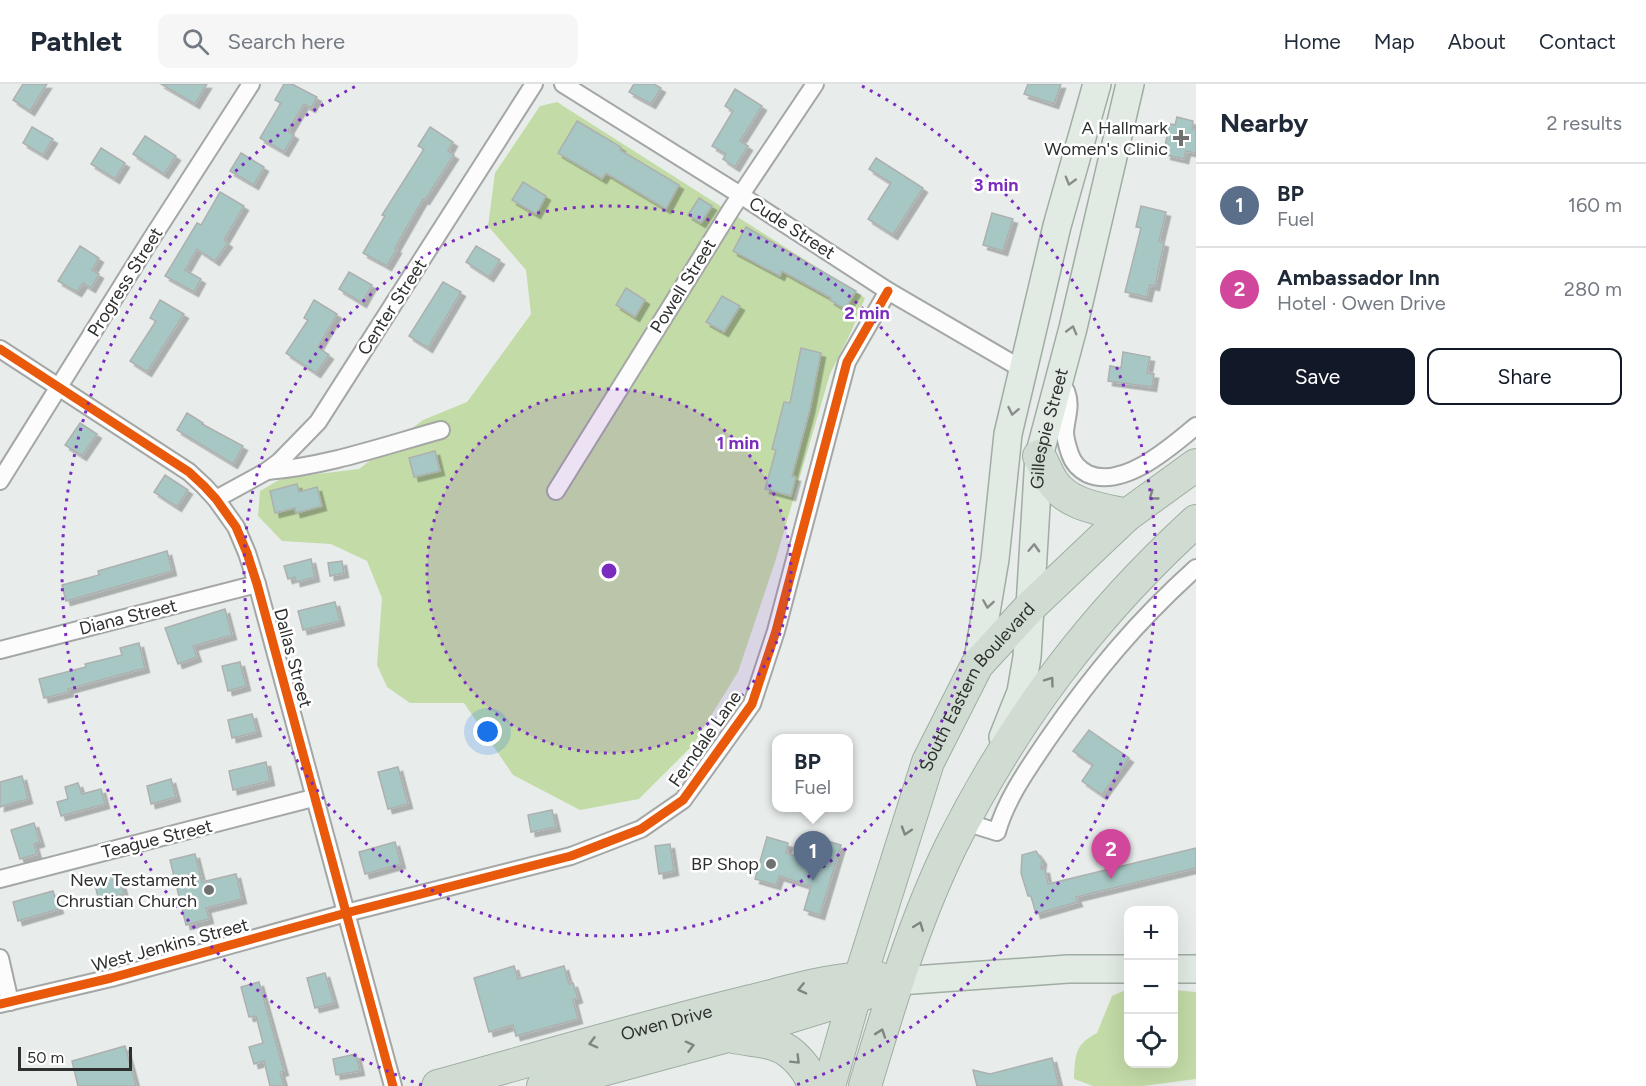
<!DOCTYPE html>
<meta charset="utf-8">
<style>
:root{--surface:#fff;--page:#f6f6f7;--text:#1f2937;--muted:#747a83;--line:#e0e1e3;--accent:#111827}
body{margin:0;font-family:Figtree,sans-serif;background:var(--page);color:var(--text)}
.controls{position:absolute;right:18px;bottom:18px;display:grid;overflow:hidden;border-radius:12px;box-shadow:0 6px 24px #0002}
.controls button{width:54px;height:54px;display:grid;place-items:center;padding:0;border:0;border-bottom:2px solid var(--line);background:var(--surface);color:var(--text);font:30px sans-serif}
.scale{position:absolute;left:18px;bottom:15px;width:114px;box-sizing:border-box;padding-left:6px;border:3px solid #2e302f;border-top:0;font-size:16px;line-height:21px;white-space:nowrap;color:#2e302f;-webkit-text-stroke:4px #fff;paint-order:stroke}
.you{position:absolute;left:488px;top:648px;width:21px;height:21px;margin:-15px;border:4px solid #fff;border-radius:50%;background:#1a73e8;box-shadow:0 0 0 9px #1a73e833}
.badge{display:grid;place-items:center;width:39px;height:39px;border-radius:50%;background:var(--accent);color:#fff;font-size:20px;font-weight:700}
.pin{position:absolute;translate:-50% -50px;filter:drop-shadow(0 2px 3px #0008)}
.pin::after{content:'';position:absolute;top:32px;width:21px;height:18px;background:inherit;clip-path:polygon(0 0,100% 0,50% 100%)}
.popup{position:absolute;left:772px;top:650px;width:81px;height:78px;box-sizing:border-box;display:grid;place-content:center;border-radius:12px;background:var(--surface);filter:drop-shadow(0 2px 4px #0005);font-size:20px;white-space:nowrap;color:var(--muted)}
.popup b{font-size:22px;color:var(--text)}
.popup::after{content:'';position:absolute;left:50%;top:100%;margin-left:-12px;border:12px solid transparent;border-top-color:var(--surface)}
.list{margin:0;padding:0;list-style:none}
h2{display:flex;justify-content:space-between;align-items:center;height:78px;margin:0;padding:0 24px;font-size:26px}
h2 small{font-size:20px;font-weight:400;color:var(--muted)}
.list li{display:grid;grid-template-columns:39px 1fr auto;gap:18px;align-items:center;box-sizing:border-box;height:84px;padding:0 24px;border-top:2px solid var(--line)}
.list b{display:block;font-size:22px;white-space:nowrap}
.list p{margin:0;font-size:20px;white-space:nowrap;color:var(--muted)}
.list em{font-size:20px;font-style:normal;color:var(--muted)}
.actions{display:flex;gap:12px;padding:18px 24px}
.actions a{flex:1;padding:14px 0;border:2px solid var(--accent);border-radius:12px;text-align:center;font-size:21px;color:var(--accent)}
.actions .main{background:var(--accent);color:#fff}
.icon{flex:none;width:33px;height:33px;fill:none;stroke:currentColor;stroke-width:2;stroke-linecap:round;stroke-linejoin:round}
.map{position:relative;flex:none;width:1196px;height:1002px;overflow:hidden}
header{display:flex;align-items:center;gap:36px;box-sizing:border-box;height:84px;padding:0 30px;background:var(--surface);border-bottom:2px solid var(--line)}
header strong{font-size:28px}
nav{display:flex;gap:33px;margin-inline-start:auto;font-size:21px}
.search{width:420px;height:54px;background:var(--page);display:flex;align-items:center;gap:15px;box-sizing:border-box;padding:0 21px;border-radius:12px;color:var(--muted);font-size:22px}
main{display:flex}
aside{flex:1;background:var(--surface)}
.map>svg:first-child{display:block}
</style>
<header>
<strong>Pathlet</strong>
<div class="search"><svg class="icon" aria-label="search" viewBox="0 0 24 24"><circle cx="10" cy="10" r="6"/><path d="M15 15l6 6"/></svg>Search here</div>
<nav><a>Home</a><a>Map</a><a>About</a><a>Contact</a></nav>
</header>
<main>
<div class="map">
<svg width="1196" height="1002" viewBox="0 0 1196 1002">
<defs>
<filter id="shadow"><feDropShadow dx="4.5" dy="4.5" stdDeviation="0" flood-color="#0004"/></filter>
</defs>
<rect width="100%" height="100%" fill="#e8edeb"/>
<g fill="#c3dba7">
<polygon points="557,18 865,214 851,248 830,290 775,478 738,588 693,661 639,715 580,726 513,691 464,619 410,619 387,603 377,581 382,514 367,477 331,460 282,457 258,432 260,407 279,396 292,393 359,385 423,336 467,318 531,230 526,186 488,142 495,89 540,22"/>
<path d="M1128 905V980H1174V906L1196 908V995L1143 1002H1093L1074 995C1075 971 1075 960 1097 949L1112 912Z"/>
</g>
<g fill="#a7c7c4" stroke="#adb0af" stroke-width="1.5" filter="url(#shadow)">
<polygon points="23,0 47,0 30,27 13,16"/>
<polygon points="161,0 207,0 195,20"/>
<polygon points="284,0 292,0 317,13 311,24 304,20 288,47 294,51 284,68 260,54 281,19 275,16"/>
<polygon points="634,0 654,0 661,4 651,20 629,8"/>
<polygon points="1028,0 1061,0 1054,20 1024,10"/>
<polygon points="735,5 762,22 740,57 748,62 735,83 723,75 726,70 712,62 733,27 725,22"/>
<polygon points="1177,33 1193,37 1192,45 1196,46 1196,69 1186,67 1184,75 1166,71 1168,62 1165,61 1170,40 1175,41"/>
<polygon points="577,37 621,63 620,66 679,101 666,125 606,89 602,95 558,69"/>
<polygon points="32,43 53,55 43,71 23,59"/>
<polygon points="430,43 453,58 448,67 454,71 425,116 423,115 395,164 397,165 387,182 363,169 385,132 382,131 424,65 418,62"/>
<polygon points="145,52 176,72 164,90 133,70"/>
<polygon points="101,64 125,79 115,95 91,80"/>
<polygon points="241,69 264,83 254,101 230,87"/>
<polygon points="876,74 923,104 893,151 868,135 891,99 869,85"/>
<polygon points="523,98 546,112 536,130 512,116"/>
<polygon points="220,108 244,122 224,156 228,159 215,177 197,165 185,186 201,195 194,208 165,192 197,139 201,141"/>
<polygon points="699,114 712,122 701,139 688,131"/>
<polygon points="1141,122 1166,128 1159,157 1164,159 1155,202 1150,201 1147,213 1125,208 1141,144 1136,143"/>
<polygon points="992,129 1013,135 1003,167 983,161"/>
<polygon points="746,143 856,207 845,225 830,216 831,214 782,187 780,192 733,167"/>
<polygon points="80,162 99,174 92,186 99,190 91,204 83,199 77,208 58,197"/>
<polygon points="476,162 500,176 489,193 466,178"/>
<polygon points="349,188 372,201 362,219 339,205"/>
<polygon points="443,198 461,208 428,264 409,252"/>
<polygon points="626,204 645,216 635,233 616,221"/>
<polygon points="722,212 740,222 724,248 706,238"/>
<polygon points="160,216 184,230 147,288 130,277 156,237 150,234"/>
<polygon points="314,216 337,230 318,263 329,271 316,289 286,269 308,236 304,234"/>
<polygon points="801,264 821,269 810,325 792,392 796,393 791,412 765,405 776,366 772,365 784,318 790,319"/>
<polygon points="1123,268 1150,273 1147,289 1154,290 1152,303 1108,297 1110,282 1121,284"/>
<polygon points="187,329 203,339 202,340 243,362 233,380 177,346"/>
<polygon points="80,339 97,350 82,372 65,361"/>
<polygon points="435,367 440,387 414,393 409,374"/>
<polygon points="165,391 188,406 177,423 154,408"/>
<polygon points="297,400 299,408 317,403 322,422 296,429 295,424 275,429 270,407"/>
<polygon points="167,467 172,487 66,517 62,501 99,491 98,487"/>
<polygon points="311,475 315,493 296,498 295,493 288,495 284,482"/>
<polygon points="342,477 344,489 330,492 328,479"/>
<polygon points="335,518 340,537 303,546 298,527"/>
<polygon points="225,525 232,551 193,562 197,573 178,580 165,544"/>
<polygon points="139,559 145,584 68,605 69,608 44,614 39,595 86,583 85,580 122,571 120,564"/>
<polygon points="240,578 246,602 228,607 222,582"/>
<polygon points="252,630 257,648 232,654 228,636"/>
<polygon points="1089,646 1129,674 1102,711 1082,697 1093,681 1073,667"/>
<polygon points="266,678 270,697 233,706 229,687"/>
<polygon points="398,683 408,720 388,725 378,688"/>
<polygon points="22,692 28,715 0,723 0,698"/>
<polygon points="171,695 176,713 151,720 147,702"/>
<polygon points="78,699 82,710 101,705 105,720 61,732 57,718 68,715 65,703"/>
<polygon points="552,726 556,743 531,748 528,731"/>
<polygon points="34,739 40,758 34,760 37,770 20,775 11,746"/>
<polygon points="767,753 788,759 786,769 816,778 823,756 841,761 820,831 804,826 811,802 779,792 776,801 755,795"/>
<polygon points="395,758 401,780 365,790 359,768"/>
<polygon points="670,760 674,787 659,790 655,762"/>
<polygon points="1196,764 1196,784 1076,813 1078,818 1036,830 1031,812 1028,812 1021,789 1022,771 1036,767 1042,776 1041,785 1045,785 1048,800"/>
<polygon points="195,770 202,798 236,790 242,815 206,824 209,835 186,841 170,776"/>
<polygon points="119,791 124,810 99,817 94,797"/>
<polygon points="53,807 59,825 18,837 13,818"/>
<polygon points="514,882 518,895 564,882 569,900 573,899 578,914 573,916 578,935 516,952 513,941 489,948 474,894"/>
<polygon points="325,889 334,919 315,924 307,894"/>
<polygon points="259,898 284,987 280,988 284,1002 270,1002 264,977 254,980 249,963 263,959 256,932 249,933 241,903"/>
<polygon points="125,962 136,1002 78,1002 72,977"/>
<polygon points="356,970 360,987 336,991 333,975"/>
<polygon points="1052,974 1059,1002 977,1002 973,986 990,990"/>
</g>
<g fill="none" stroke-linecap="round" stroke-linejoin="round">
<g stroke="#a4a7a6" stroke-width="20">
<g id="street">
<polyline points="563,0 742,112 888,207 1022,285"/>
<polyline points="0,265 189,388 204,402 216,415 236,443 247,469 257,500 393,1002"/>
<path d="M1056 302 1066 307C1072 322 1066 333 1065 348 1065 355 1068 364 1070 370 1073 379 1080 386 1088 390 1123 405 1170 364 1196 342"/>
<path d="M267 387C327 382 383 362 441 346"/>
<polyline points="0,397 148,160 251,0"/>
<polyline points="556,407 732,124 815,0"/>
<polyline points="216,415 267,387 279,378 318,338 534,0"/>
<polyline points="0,566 257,500"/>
<path d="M965 738 997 748C1006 715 1029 683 1048 655 1093 590 1137 537 1196 484"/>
<polyline points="0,795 313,714"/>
<polyline points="0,874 10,918"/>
<polyline points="0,920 111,894 346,829 571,772 641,745 683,716 752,620 776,547 847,278 888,207"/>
</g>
</g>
<g stroke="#9fada2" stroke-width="30">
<g id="primary">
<polyline points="977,581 995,475 1008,350 1057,142 1097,0"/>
<path id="s1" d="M1003 653 1021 608 1027 573 1039 372 1073 244 1130 0"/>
<polyline points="1174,885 1196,885"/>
<polyline points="899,897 1068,885 1128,885"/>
</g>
</g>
<g stroke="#9fada2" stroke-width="34">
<g id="highway">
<path d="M1039 372C1044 380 1047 389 1052 397 1068 422 1101 425 1127 431"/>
<path d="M734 953C748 956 763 956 776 961 792 966 810 986 813 1002"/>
<path id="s2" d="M438 1002C539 974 641 944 743 919 786 909 833 893 878 894"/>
<polyline points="543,1002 727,952 867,909"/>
<path id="s3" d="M829 1002 860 894 928 678 977 581 1031 522 1127 431 1196 381"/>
<path d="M865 1002C889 922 914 838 951 762 1014 636 1092 532 1196 437"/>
</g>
</g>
<use href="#street" stroke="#fcfcfc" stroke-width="16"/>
<use href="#primary" stroke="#e1eae3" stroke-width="27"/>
<use href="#highway" stroke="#d0dcd2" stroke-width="32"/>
<g stroke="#fff" stroke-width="13">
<g id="cycleway">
<polyline points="0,265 189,388 204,402 216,415 236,443 247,469 257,500 393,1002"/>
<polyline points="0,920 111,894 346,829 571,772 641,745 683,716 752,620 776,547 847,278 888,207"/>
</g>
</g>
<use href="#cycleway" stroke="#e8590c" stroke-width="9"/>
</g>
<defs><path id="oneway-chevron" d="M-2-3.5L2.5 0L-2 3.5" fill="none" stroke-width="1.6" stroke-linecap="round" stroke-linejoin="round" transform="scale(1.5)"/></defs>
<g stroke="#888d89">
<use href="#oneway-chevron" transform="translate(1070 97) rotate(106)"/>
<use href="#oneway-chevron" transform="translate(1072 246) rotate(-75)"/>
<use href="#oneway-chevron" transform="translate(1013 327) rotate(102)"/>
<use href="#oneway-chevron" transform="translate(1034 464) rotate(-87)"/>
<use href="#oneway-chevron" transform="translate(988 520) rotate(99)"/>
</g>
<g stroke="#7f8680">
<use href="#oneway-chevron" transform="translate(1153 412) rotate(144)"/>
<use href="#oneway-chevron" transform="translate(1050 597) rotate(-54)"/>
<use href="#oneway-chevron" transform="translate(906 747) rotate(108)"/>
<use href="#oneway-chevron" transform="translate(919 842) rotate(-69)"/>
<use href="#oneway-chevron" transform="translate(802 905) rotate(167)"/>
<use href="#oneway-chevron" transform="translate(881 949) rotate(-71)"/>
<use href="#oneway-chevron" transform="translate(593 959) rotate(165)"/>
<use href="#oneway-chevron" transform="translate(690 962) rotate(-15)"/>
<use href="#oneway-chevron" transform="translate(796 976) rotate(45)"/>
</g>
<circle cx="609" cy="487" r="182" fill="#7b2cbf" fill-opacity=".12"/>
<g fill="none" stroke="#7b2cbf" stroke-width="3" stroke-dasharray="3 6">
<circle cx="609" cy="487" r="182"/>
<circle cx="609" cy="487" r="365"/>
<path d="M422 1001A547 547 0 0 1 356 2M862 2A547 547 0 0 1 796 1001"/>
</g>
<g fill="#6f7271" stroke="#fff" stroke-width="2">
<path d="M1178 45h6v6h6v6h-6v6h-6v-6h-6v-6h6z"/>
<circle cx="771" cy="780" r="6"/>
<circle cx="209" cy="806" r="6"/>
</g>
<g text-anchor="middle" stroke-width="5" stroke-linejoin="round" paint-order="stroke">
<g font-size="18" fill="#2e302f" stroke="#fff" text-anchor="end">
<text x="1168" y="50">A Hallmark<tspan x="1168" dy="21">Women's Clinic</tspan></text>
<text x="759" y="786">BP Shop</text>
<text x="197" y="802">New Testament<tspan x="197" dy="21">Chrustian Church</tspan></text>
</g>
<g font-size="18" fill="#2e302f" stroke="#fff">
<text transform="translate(792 144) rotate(33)" y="6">Cude Street</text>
<text transform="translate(125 198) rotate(-58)" y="6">Progress Street</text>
<text transform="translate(683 202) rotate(-58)" y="6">Powell Street</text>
<text transform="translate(392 223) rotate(-57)" y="6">Center Street</text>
<text dy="6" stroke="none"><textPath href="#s1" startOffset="314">Gillespie Street</textPath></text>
<text transform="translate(128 533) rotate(-14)" y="6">Diana Street</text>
<text transform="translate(293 574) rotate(75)" y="6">Dallas Street</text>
<text dy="6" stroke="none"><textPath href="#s3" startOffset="429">South Eastern Boulevard</textPath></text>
<text transform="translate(705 655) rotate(-55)" y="6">Ferndale Lane</text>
<text transform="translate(157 755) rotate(-14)" y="6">Teague Street</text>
<text transform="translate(170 861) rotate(-15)" y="6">West Jenkins Street</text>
<text dy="6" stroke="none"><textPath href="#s2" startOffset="237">Owen Drive</textPath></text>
</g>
</g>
<circle cx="609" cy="487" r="9" fill="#7b2cbf" stroke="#fff" stroke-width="3"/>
<g font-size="18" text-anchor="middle" font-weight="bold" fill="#7b2cbf" stroke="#fff" stroke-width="5" stroke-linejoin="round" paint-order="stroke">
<text x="996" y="107">3 min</text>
<text x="867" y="235">2 min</text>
<text x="738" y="365">1 min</text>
</g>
</svg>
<div class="controls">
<button>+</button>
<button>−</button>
<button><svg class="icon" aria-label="locate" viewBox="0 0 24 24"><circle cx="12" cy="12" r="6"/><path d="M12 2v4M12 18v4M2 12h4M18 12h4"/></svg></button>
</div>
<div class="scale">50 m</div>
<div class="you"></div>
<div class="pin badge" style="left:813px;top:797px;background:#5c6f8a">1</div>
<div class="popup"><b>BP</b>Fuel</div>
<div class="pin badge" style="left:1111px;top:795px;background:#d1479c">2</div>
</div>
<aside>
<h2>Nearby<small>2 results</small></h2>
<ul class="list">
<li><span class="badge" style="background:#5c6f8a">1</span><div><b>BP</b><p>Fuel</p></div><em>160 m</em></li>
<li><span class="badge" style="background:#d1479c">2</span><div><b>Ambassador Inn</b><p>Hotel · Owen Drive</p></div><em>280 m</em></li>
</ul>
<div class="actions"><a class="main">Save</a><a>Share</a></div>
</aside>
</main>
